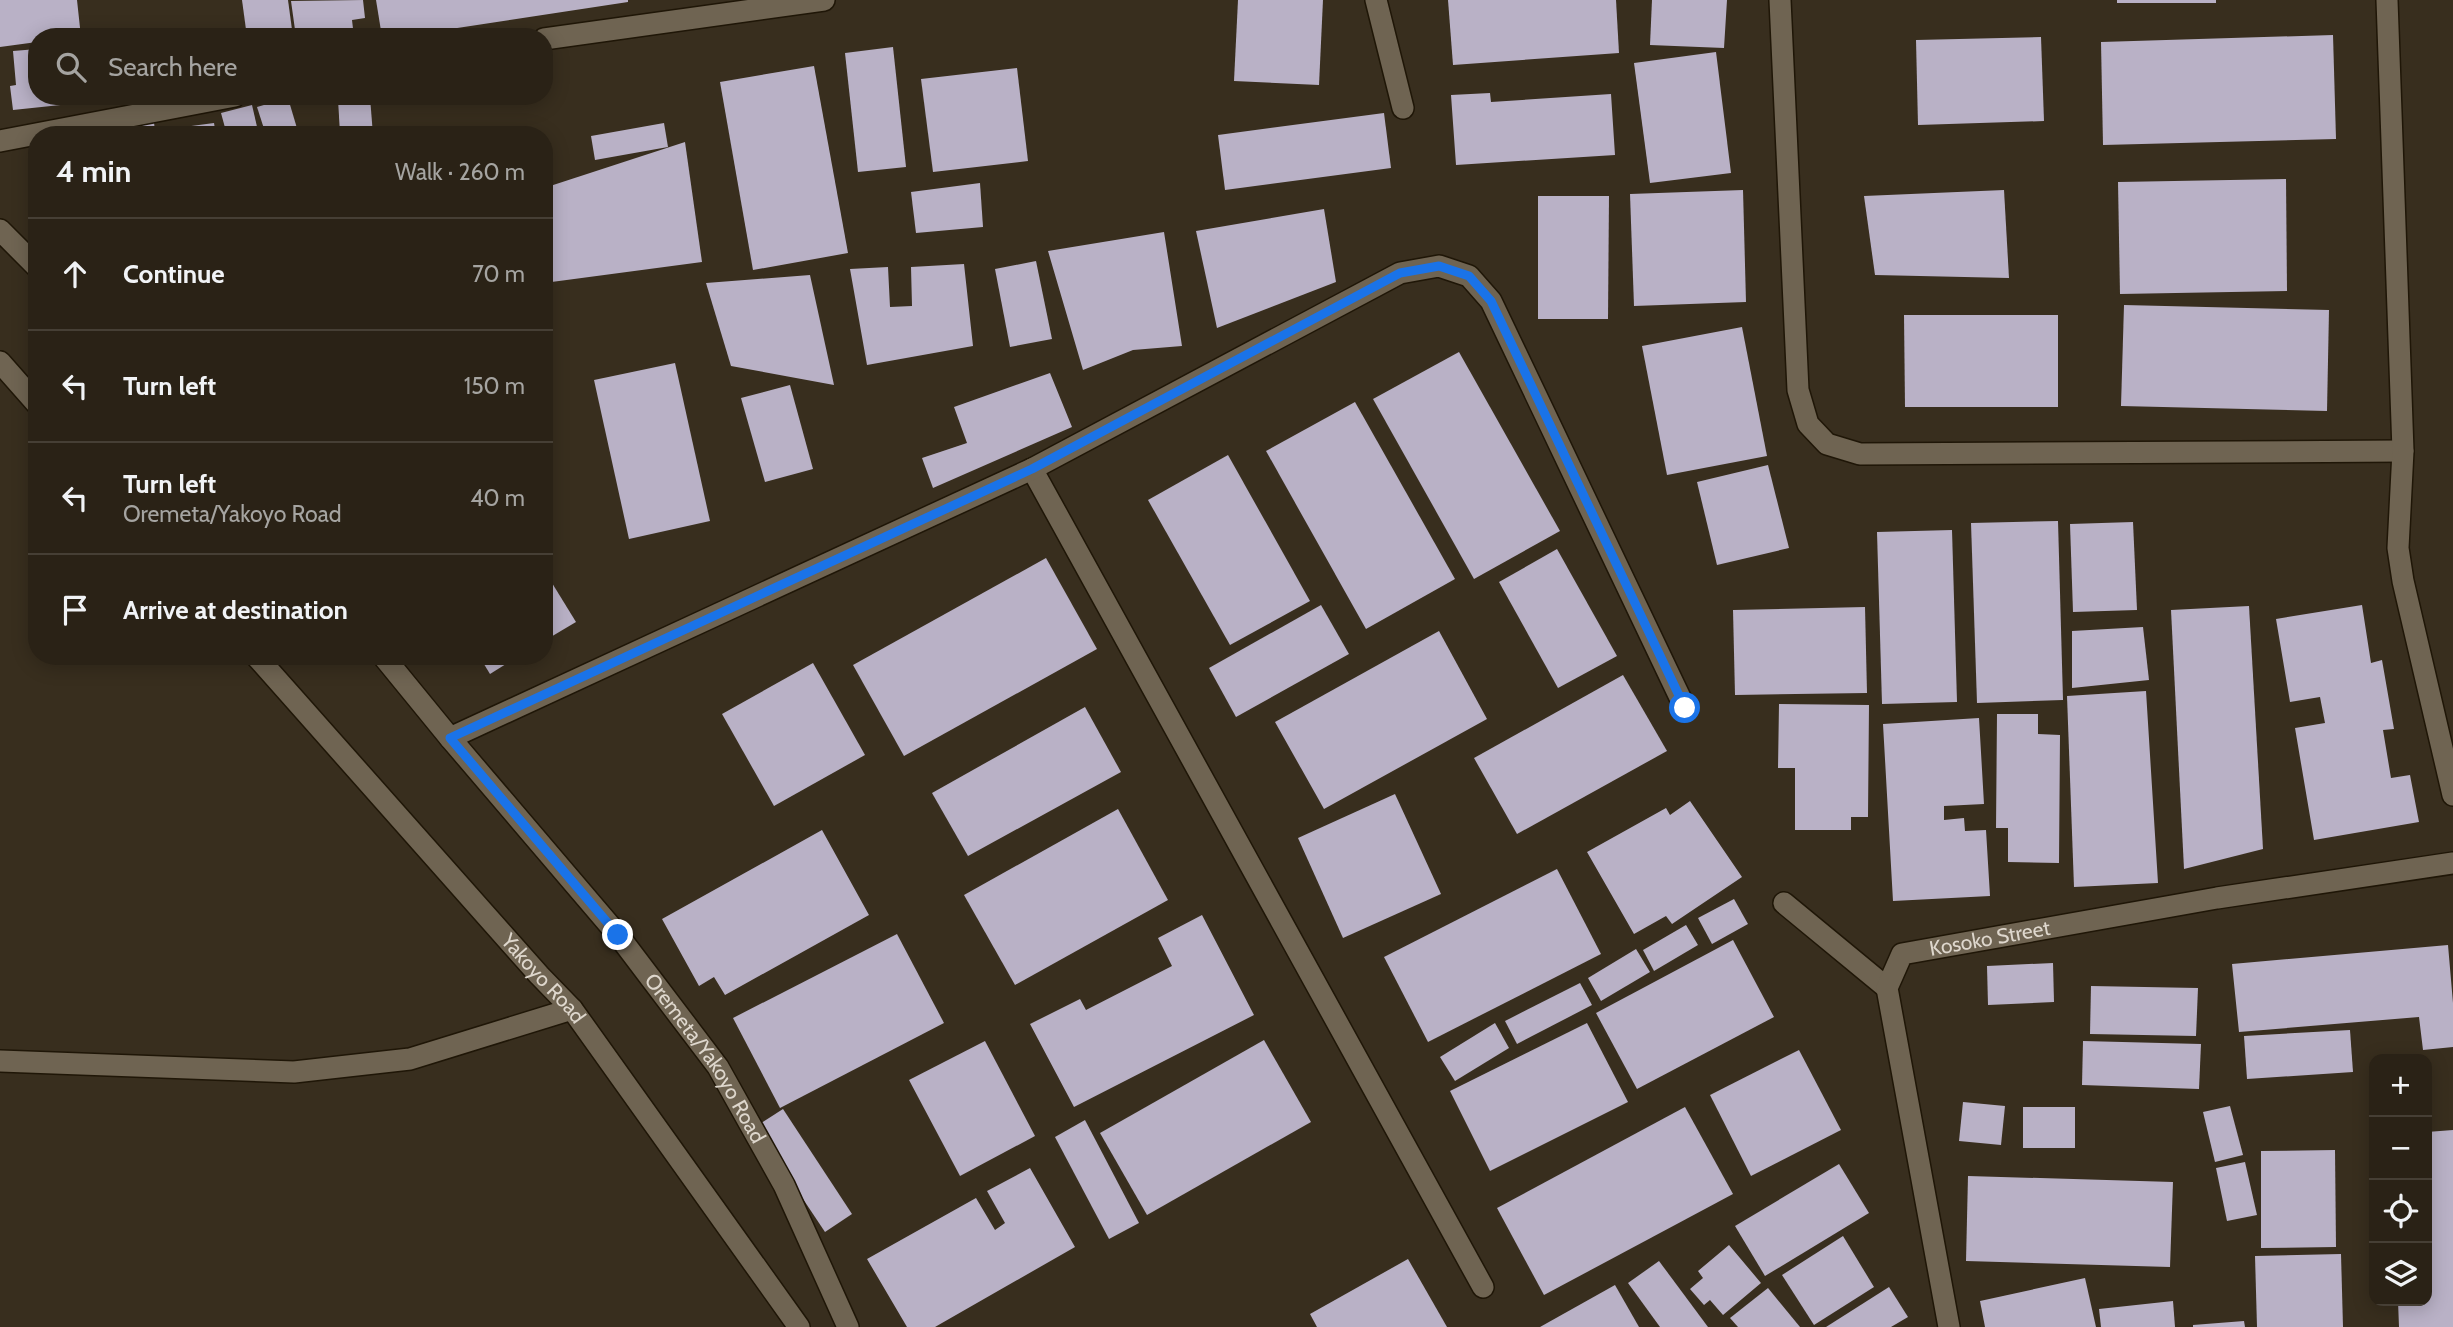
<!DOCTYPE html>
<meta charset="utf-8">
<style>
:root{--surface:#2a2216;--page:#322a1f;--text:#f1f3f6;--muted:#a5a4a1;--line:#463f35}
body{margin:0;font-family:Cabin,sans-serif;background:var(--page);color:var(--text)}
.controls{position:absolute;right:21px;bottom:21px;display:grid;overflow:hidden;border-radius:14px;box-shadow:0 4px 18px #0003}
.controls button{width:63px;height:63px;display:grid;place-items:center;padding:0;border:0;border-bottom:2px solid var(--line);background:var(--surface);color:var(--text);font:35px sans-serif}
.stop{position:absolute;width:21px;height:21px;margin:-16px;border:5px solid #1a73e8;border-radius:50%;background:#fff}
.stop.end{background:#1a73e8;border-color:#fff;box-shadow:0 2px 7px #0008}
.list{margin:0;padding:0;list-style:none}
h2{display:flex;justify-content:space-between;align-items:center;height:91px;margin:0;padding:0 28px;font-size:30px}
h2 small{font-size:23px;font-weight:400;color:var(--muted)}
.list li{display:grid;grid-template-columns:46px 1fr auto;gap:21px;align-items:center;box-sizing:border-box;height:112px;padding:0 28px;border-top:2px solid var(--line)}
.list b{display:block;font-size:26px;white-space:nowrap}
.list p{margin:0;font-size:23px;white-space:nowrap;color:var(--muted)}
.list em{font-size:23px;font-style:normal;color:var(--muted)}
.icon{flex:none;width:38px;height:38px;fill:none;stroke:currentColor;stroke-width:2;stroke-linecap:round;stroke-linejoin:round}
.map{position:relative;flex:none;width:2453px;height:1327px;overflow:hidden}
.search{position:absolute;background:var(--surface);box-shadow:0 4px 18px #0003;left:28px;top:28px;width:525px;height:77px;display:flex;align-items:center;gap:18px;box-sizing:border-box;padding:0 24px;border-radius:28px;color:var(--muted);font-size:26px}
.panel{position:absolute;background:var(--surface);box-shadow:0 4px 18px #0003;left:28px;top:126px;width:525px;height:539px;border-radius:28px}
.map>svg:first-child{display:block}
</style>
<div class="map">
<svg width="2453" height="1327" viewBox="0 0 2453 1327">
<rect width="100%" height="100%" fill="#382e1e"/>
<g fill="#b9b1c6">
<polygon points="0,0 77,0 81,37 37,37 37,42 0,47"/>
<polygon points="242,0 288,0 293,37 247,37"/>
<polygon points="363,0 365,18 352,20 354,37 296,37 291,1"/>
<polygon points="376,0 628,0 628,2 398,37 382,37"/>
<polygon points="1238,0 1323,0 1319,85 1234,81"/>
<polygon points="1448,0 1616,0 1619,53 1453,65"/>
<polygon points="1652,0 1727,0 1724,48 1650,45"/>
<rect x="2117" y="0" width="99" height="3"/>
<polygon points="2333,35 2336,139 2103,145 2101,42"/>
<polygon points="2041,37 2044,121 1918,125 1916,40"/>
<polygon points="893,47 906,167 858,172 845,53"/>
<polygon points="37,49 37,96 89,96 89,102 13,110 10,86 16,85 13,51"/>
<polygon points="1716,52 1731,173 1650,183 1634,63"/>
<polygon points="814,66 848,253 753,270 720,82"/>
<polygon points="1017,68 1028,161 933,172 921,79"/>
<polygon points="1490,93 1491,102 1611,94 1615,155 1456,165 1451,95"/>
<polygon points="370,97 373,135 340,134 338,99"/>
<polygon points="288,98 299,135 266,135 257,107"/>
<polygon points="252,105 258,131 245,135 227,135 221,113"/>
<polygon points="1384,113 1391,168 1225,190 1218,135"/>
<polygon points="154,121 155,135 123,135 122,125"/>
<polygon points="214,123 216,135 162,135 161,130"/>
<polygon points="664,123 668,147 595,160 591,136"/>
<polygon points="685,142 702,262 544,283 544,188"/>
<polygon points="2286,179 2287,291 2120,294 2118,182"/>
<polygon points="980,183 983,227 916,233 911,192"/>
<polygon points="1743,190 1746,302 1634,306 1630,194"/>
<polygon points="2004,190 2009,278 1875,275 1864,196"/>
<polygon points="1538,196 1609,196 1608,319 1538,319"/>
<polygon points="1324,209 1336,282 1217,328 1196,231"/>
<polygon points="1164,232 1182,346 1133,350 1083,370 1048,251"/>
<polygon points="1036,261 1052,339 1010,347 995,269"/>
<polygon points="964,264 973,346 867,365 850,269 888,267 890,307 912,306 911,267"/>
<polygon points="810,275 834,385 731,366 706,283"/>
<polygon points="2124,305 2329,310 2327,411 2121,406"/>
<polygon points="1904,315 2058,315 2058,407 1905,407"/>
<polygon points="1742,327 1767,456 1667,475 1642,346"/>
<polygon points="1459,352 1560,531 1474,579 1373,399"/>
<polygon points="675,363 710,521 629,539 594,380"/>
<polygon points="1050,373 1072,427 933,488 922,458 967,443 954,407"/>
<polygon points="790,385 813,469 765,482 741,398"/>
<polygon points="1355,402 1455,579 1366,629 1266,451"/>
<polygon points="1228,455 1310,601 1230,645 1148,500"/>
<polygon points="1768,465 1789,548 1717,565 1697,482"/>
<polygon points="2058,521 2063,700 1977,703 1971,523"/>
<polygon points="2133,522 2137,610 2073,612 2070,524"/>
<polygon points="1952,530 1957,702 1882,704 1877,532"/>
<polygon points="1557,549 1617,656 1558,688 1499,582"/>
<polygon points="1046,558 1097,649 904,756 853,665"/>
<polygon points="544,570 576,622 544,641"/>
<polygon points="1321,605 1349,654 1236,717 1209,668"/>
<polygon points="2362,605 2371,663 2382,660 2394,729 2383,730 2391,778 2410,775 2419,822 2314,840 2295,728 2325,723 2320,697 2290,702 2276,619"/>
<polygon points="2249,606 2263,849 2184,869 2171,610"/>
<polygon points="1865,607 1867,693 1735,695 1733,610"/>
<polygon points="2143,627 2149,680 2072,688 2072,631"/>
<polygon points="1439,631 1487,719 1324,809 1275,722"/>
<polygon points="479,656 519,656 490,674"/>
<polygon points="813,663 865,755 774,806 722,714"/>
<polygon points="1623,675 1667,751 1517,834 1474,758"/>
<polygon points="2146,691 2158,883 2074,887 2067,696"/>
<polygon points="1779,704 1869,705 1868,817 1851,817 1851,830 1795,830 1795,768 1778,768"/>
<polygon points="1085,707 1121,772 968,856 932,793"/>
<polygon points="1997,714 2038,714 2038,734 2060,735 2059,863 2008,862 2008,828 1996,828"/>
<polygon points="1979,718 1984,804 1944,806 1944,820 1964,818 1965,831 1986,830 1990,896 1893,901 1883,724"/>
<polygon points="1395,794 1441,894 1343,938 1298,838"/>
<polygon points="1690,801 1742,877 1672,924 1666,916 1634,934 1587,852 1666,808 1670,815"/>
<polygon points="1118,809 1168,900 1015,985 964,895"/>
<polygon points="822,830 869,915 725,995 714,977 699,986 662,919"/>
<polygon points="1557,869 1601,954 1428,1042 1384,957"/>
<polygon points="1734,899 1748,924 1712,944 1698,918"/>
<polygon points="1202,915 1254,1015 1074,1107 1030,1024 1080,999 1086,1010 1172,966 1158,938"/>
<polygon points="1686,925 1698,945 1654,971 1643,950"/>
<polygon points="897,934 944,1023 780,1108 733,1018"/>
<polygon points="1733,940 1774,1017 1637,1089 1596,1013"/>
<polygon points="2448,945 2453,1003 2453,1047 2423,1050 2419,1017 2239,1032 2232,964"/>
<polygon points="1636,949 1650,972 1601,1001 1588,978"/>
<polygon points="2053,963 2054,1002 1988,1005 1987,966"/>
<polygon points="1580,983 1592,1005 1517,1044 1505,1021"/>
<polygon points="2091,986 2198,988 2196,1036 2090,1034"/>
<polygon points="1495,1023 1509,1048 1455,1081 1440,1057"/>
<polygon points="1587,1023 1628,1102 1490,1171 1450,1091"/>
<polygon points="2350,1030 2353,1072 2247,1079 2244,1036"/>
<polygon points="1264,1040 1311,1122 1147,1215 1100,1133"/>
<polygon points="985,1041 1035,1136 960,1176 909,1080"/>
<polygon points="2083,1041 2201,1044 2199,1089 2082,1085"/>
<polygon points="1799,1050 1841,1130 1751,1176 1710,1095"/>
<polygon points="1963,1102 2005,1106 2001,1145 1959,1141"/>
<polygon points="2230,1106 2243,1155 2215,1162 2203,1112"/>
<polygon points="1685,1107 1733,1194 1544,1295 1497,1208"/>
<rect x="2023" y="1107" width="52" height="41"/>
<polygon points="783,1109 852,1214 825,1232 755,1127"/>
<polygon points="1085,1120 1139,1223 1109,1239 1055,1137"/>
<polygon points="2453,1130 2453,1327 2399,1327 2398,1301 2427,1301 2427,1132"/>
<polygon points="2335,1150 2336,1247 2261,1248 2261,1151"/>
<polygon points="2245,1162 2257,1215 2227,1221 2216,1168"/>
<polygon points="1839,1164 1869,1213 1765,1276 1735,1226"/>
<polygon points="1030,1168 1075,1247 935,1327 907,1327 867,1259 976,1198 995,1230 1005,1223 987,1191"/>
<polygon points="1968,1176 2173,1182 2170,1267 1966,1261"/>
<polygon points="1843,1236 1874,1287 1814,1325 1782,1275"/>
<polygon points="1729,1245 1761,1283 1723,1315 1710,1300 1704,1305 1690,1289 1703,1278 1698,1271"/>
<polygon points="2341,1254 2343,1327 2257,1327 2255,1256"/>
<polygon points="1408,1259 1447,1327 1317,1327 1310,1314"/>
<polygon points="1659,1261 1708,1327 1660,1327 1628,1283"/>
<polygon points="2085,1278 2096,1327 1985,1327 1980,1301"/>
<polygon points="1615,1285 1639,1327 1540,1327"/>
<polygon points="1889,1287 1908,1317 1891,1327 1826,1327"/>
<polygon points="1768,1288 1800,1327 1738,1327 1730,1318"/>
<polygon points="2173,1301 2175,1327 2101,1327 2099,1309"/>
<polygon points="2244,1321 2245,1327 2193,1327 2193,1325"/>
</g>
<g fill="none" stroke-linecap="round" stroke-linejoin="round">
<g stroke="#1f1607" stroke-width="24">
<g id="street">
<polyline points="1376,0 1403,108"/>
<polyline points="1780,0 1798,390 1808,424 1827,444 1860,454 2403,451"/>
<polyline points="2387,0 2403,451 2398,548 2403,581 2453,795"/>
<polyline points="544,39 824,0"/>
<polyline points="0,141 235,96"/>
<polyline points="1032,469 1483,1287"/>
<polyline points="450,738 1032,469 1400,273 1439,266 1469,276 1491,301 1685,708"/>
<polyline points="1784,903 1887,988"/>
<polyline points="0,1061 294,1072 410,1059 572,1009"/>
</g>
</g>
<g stroke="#1f1607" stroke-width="24">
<g id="secondary">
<polyline points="0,230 37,267"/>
<polyline points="0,362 37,404"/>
<path id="s1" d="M256 656 539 975 572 1009 799 1327"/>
<path id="s2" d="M383 656 450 738 618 935 718 1067 784 1185 848 1327"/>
<path id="s3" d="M1949 1327 1887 988 1902 954 2217 898 2453 863"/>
</g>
</g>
<use href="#street" stroke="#6f6452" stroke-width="21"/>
<use href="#secondary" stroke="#6f6452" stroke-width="21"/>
</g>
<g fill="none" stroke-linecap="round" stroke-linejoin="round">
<polyline stroke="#1a73e8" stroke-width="9" points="618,935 450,738 1032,469 1400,273 1439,266 1469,276 1491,301 1685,708"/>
</g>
<g text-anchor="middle" stroke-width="7" stroke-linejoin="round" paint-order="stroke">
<g font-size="21" fill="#ded7cd" stroke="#1c1710">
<text dy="7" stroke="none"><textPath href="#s3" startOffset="471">Kosoko Street</textPath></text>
<text dy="7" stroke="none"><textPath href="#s1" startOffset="432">Yakoyo Road</textPath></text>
<text dy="7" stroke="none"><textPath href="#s2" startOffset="516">Oremeta/Yakoyo Road</textPath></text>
</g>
</g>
</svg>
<div class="controls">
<button>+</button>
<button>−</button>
<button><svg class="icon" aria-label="locate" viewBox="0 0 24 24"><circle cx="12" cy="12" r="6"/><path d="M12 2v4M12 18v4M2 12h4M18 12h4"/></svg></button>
<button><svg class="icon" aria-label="layers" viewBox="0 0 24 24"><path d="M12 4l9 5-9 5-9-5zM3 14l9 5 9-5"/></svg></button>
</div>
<div class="stop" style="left:1685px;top:708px"></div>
<div class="stop end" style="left:618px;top:935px"></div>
<div class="search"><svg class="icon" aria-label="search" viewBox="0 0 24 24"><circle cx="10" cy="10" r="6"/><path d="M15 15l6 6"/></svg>Search here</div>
<section class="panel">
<h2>4 min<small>Walk · 260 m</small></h2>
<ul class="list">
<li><svg class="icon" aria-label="ahead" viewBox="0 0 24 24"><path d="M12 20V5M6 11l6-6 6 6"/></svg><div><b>Continue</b></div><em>70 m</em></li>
<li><svg class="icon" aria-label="left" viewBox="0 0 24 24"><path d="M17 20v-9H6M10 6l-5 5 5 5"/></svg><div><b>Turn left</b></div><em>150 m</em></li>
<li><svg class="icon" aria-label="left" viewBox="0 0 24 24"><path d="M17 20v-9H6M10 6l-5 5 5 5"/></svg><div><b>Turn left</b><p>Oremeta/Yakoyo Road</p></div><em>40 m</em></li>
<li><svg class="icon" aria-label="arrive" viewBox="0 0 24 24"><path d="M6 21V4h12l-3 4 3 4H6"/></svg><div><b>Arrive at destination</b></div></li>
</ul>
</section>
</div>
